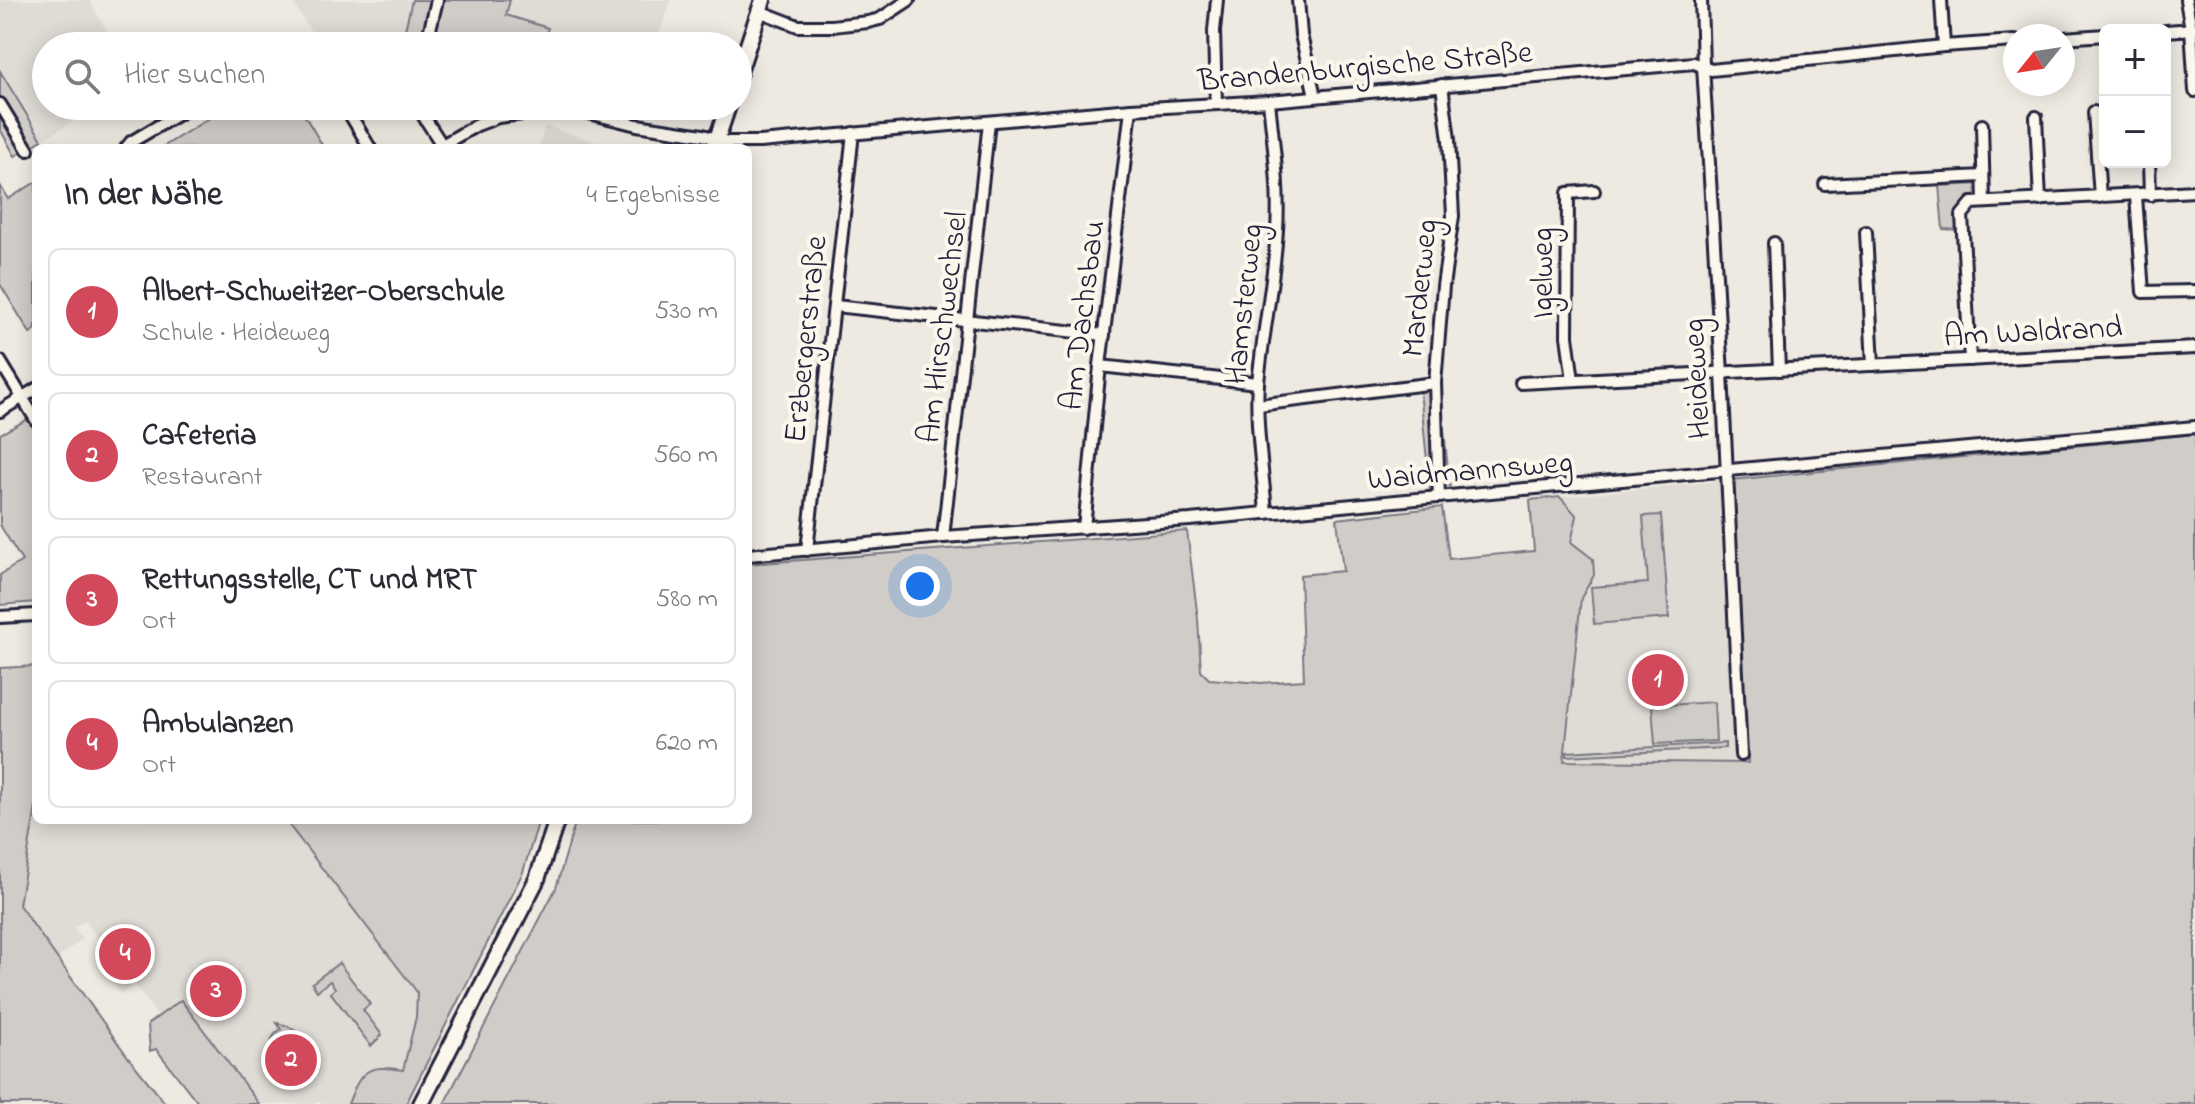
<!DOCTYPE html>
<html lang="de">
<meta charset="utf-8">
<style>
:root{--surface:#fff;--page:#f7f7f7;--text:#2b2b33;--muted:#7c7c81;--line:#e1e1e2;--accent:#d1495b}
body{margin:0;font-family:"Indie Flower",sans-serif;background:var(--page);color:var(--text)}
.controls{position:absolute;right:24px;top:24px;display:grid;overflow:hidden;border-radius:12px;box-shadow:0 4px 20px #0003}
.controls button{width:72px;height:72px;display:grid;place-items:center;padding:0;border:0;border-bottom:2px solid var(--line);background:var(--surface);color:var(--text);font:40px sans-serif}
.compass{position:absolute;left:2003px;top:24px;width:72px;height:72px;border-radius:50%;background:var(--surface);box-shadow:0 4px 20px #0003;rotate:240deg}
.you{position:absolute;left:920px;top:586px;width:28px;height:28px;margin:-20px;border:6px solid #fff;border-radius:50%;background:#1a73e8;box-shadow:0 0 0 12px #1a73e833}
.badge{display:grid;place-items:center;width:52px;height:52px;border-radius:50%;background:var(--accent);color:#fff;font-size:26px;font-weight:700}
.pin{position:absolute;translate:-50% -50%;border:4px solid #fff;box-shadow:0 2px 8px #0006}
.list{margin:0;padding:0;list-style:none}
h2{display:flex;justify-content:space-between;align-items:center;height:104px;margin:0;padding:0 32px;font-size:34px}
h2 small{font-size:26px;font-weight:400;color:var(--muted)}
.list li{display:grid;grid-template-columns:52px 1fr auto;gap:24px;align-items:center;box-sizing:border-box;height:128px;margin:0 16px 16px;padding:0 16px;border:2px solid var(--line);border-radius:12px}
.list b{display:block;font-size:30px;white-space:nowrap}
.list p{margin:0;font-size:26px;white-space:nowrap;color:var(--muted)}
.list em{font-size:26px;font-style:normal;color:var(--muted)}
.icon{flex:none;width:44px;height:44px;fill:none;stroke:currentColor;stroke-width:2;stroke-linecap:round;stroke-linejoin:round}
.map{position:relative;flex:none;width:2195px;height:1104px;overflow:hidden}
.search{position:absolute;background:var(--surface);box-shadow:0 4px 20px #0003;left:32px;top:32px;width:720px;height:88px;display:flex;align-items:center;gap:20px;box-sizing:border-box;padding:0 28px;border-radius:44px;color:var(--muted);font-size:30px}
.panel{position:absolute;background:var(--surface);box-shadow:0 4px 20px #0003;left:32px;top:144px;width:720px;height:680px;border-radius:12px}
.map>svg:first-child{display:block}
</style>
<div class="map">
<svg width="2195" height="1104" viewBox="0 0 2195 1104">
<rect width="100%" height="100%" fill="#eeeae2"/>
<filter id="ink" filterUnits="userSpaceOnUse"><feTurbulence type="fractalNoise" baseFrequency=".0125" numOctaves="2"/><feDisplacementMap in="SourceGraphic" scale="16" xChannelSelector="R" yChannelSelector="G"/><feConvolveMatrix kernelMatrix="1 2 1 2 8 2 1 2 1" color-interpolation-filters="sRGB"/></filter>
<g filter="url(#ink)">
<g fill="#dfdbd5">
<polygon points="0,0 89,0 116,46 46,46 46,106 98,106 42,140 0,71"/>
<polygon points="291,0 412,0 402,46 320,46"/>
<polygon points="510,0 671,0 655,46 542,46 547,28 506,15"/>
<polygon points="545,126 614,148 538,148"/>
<polygon points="1732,480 1749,763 1563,761 1581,598 1594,575 1593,559 1571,542 1577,515 1560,497"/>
<polygon points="36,807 36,820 285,820 417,992 416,1017 393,1104 323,1104 317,1101 313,1104 259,1104 181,1001 158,1017 135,985 121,994 109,977 120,968 85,920 74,928 82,939 58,958 19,905"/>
</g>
<g fill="#d0cdc9" stroke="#797882" stroke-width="2">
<polygon points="412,0 510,0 506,15 548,28 542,46 455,46 452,41 405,30"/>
<polygon points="0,71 42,140 15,156 0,129"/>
<polygon points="229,106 299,106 324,148 161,148"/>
<polygon points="36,182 36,329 30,333 0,284 0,185 8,199"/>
<polygon points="1981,184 1981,199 1971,200 1959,230 1943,229 1939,186"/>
<polygon points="1439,379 1450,490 1430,491 1419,380"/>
<polygon points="30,418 36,428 36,602 0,605 0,575 22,561 0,525 0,434"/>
<polygon points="2195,434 2195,1104 444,1104 556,888 576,820 748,820 748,564 1187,531 1198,619 1201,671 1209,679 1261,683 1304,680 1300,575 1343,571 1337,519 1442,507 1449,559 1534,551 1530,500 1560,497 1577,516 1571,542 1593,559 1594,575 1581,598 1564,761 1748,763 1732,480"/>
<polygon points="1661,515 1669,618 1594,624 1591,587 1648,583 1643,516"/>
<polygon points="36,666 36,807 19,905 128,1057 166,1104 0,1104 0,668"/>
<polygon points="1714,702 1716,741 1655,744 1652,706"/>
<polygon points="1725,743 1725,748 1567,756 1567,752"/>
<path d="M285 820H539L523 872 406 1104H348C361 1070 367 1064 403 1070L416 1017 417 992Z"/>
<polygon points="339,963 370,1004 363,1010 382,1035 371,1046 331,993 335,988 330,981 317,991 312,983"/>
<polygon points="181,1000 259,1104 199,1104 156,1049 150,1051 148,1024"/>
<path d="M277 1023 288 1026 299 1034C286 1037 281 1042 276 1054 269 1042 270 1037 281 1029Z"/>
</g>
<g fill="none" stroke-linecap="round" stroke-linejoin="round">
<g stroke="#22223b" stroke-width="16">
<g id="street">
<polyline points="1298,0 1301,35 1315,96"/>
<polyline points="1701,0 1703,66 1722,373 1741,755"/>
<polyline points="1941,0 1944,46"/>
<polyline points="2186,0 2191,29 2195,91"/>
<polyline points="759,11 798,26 832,26 868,22 880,19 909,0"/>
<polyline points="2165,31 2195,29"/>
<polyline points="2063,38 2105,35"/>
<polyline points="426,46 437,0"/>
<polyline points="1216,103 1214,31 1217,0"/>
<polyline points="0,104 28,150"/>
<polyline points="345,106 370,148"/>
<polyline points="417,106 442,145"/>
<polyline points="2094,112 2100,197"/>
<polyline points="2036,117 2040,200"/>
<polyline points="1982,125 1984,202"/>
<polyline points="126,148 131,142 192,106"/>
<polyline points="437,148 477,125 498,117 564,109 581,111 637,125 703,135 727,142 760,142 1131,109 1269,101 1694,63 1711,70 1944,46 2015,41"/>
<polyline points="2149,162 2150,195"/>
<polyline points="1825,184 1983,176"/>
<polyline points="2136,196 2143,292 2195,291"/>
<polyline points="1866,232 1873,365"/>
<polyline points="1774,243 1779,370"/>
<polyline points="835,306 1104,335"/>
<polyline points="1970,360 1962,215 1972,203 2195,191"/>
<polyline points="0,361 36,420"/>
<polyline points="1100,366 1258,383"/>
<polyline points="1573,380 1567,336 1568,193 1594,191"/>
<polyline points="1521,383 2195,348"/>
<polyline points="1258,405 1435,383"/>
<polyline points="0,411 36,389"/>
<polyline points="1439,497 1435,383 1443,286 1453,216 1449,140 1442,85"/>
<path d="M1266 513C1263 471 1255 424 1258 383 1263 332 1274 281 1277 230 1280 187 1273 143 1269 101"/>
<polyline points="1084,528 1100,366 1131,109"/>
<polyline points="943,537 989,122"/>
<polyline points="807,550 853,133"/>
<polyline points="748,555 943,537 1190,520 2195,427"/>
<polyline points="0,617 36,615"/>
</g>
</g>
<g stroke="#22223b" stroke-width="20">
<g id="secondary">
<polyline points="738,75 763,0"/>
<polyline points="714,148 728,106"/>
<polyline points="421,1104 537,879 557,820"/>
</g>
</g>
<use href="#street" stroke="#fbf7ec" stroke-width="10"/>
<use href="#secondary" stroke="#fbf7ec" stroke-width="14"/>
</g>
</g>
<g text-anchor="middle" stroke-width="8" stroke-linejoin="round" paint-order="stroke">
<g font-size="32" fill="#22223b" stroke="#fbf7ec">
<text transform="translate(1365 65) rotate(-5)" y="11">Brandenburgische Straße</text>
<text transform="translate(1541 273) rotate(-90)" y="11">Igelweg</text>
<text transform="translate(1418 288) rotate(-84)" y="11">Marderweg</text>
<text transform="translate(1242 304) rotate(-84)" y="11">Hamsterweg</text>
<text transform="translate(1081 315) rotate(-83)" y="11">Am Dachsbau</text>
<text transform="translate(941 327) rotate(-83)" y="11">Am Hirschwechsel</text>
<text transform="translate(2033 330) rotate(-3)" y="11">Am Waldrand</text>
<text transform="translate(804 339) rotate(-84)" y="11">Erzbergerstraße</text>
<text transform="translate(1695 379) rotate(-93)" y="11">Heideweg</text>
<text transform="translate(1470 469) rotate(-5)" y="11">Waidmannsweg</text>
</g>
</g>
</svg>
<div class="controls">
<button>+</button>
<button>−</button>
</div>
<svg class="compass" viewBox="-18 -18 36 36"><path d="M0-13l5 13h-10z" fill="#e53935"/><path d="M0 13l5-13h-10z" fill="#7c7c81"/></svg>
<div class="you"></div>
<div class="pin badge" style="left:1658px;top:680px">1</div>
<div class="pin badge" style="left:291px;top:1060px">2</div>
<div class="pin badge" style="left:216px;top:991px">3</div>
<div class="pin badge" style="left:125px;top:954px">4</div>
<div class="search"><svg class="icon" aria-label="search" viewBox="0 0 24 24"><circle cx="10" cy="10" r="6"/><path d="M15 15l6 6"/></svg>Hier suchen</div>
<section class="panel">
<h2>In der Nähe<small>4 Ergebnisse</small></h2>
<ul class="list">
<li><span class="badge">1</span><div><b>Albert-Schweitzer-Oberschule</b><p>Schule · Heideweg</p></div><em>530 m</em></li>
<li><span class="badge">2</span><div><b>Cafeteria</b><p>Restaurant</p></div><em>560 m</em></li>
<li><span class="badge">3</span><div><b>Rettungsstelle, CT und MRT</b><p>Ort</p></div><em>580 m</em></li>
<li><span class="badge">4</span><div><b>Ambulanzen</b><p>Ort</p></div><em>620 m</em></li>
</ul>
</section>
</div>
